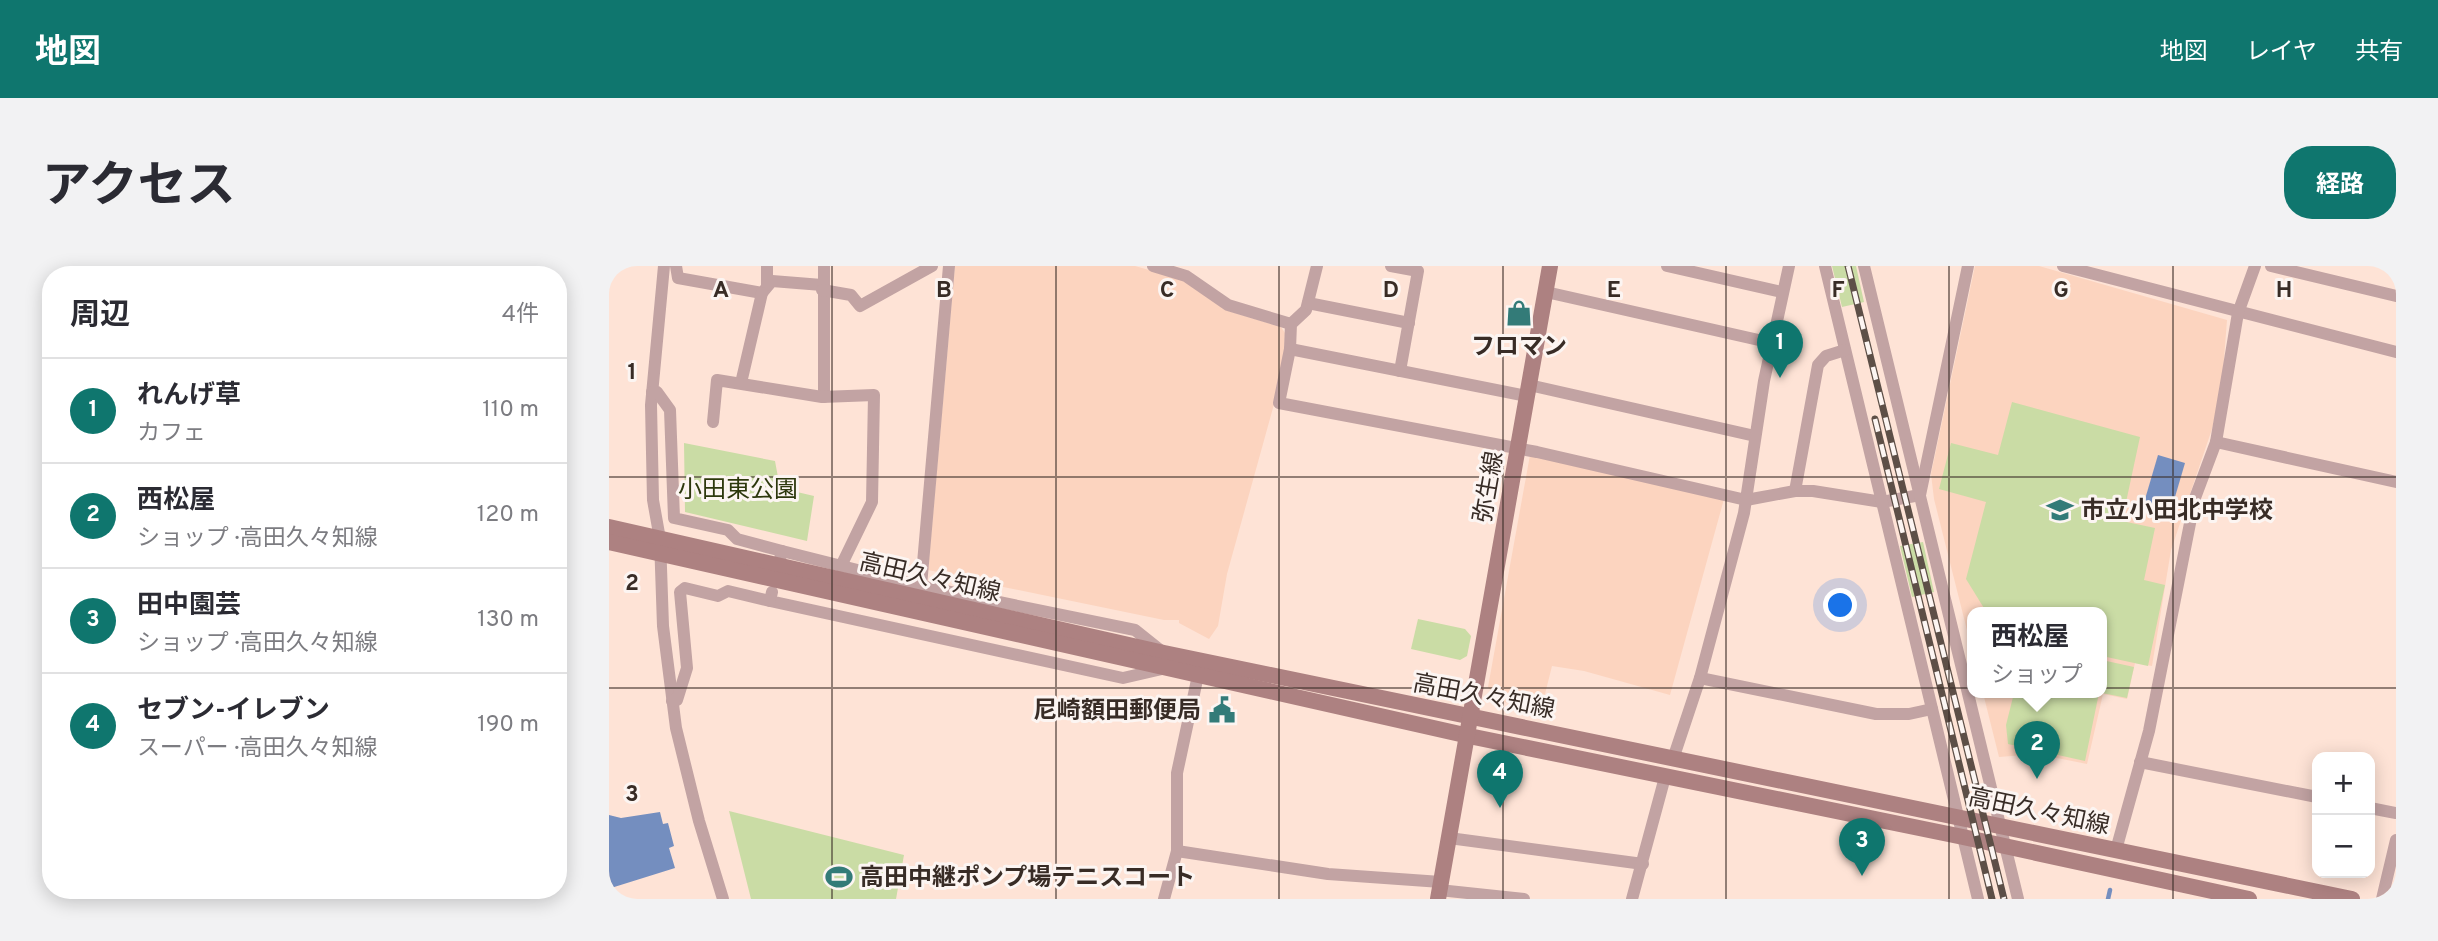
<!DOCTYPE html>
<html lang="ja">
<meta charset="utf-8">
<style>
:root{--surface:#fff;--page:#f2f2f3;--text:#2b2b33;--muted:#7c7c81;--line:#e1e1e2;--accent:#0f766e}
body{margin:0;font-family:Overpass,"Noto Sans JP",sans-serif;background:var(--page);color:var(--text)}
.controls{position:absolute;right:21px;bottom:21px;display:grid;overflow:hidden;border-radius:14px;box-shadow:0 4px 18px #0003}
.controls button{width:63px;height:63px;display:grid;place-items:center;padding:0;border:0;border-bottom:2px solid var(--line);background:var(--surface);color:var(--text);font:35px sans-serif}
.you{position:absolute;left:1232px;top:340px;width:24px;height:24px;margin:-18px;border:5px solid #fff;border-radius:50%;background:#1a73e8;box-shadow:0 0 0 10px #1a73e833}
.badge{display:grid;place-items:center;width:46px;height:46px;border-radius:50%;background:var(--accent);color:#fff;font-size:23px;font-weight:700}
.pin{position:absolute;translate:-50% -58px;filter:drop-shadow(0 2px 4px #0008)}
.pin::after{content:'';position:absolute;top:37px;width:24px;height:21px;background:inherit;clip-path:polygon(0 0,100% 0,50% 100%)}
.popup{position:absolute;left:1358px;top:341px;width:140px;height:91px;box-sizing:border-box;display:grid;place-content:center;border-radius:14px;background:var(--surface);filter:drop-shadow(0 2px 5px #0005);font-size:23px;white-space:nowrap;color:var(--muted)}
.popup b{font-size:26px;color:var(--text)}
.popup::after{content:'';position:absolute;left:50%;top:100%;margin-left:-14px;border:14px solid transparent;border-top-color:var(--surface)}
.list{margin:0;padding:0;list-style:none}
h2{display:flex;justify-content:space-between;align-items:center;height:91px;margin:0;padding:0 28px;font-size:30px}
h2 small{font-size:23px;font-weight:400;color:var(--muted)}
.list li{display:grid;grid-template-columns:46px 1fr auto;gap:21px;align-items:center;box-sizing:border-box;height:105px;padding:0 28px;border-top:2px solid var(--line)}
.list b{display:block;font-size:26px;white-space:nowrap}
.list p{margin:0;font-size:23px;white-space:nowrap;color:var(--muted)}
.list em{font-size:23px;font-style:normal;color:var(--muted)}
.map{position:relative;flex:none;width:1787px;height:633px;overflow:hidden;border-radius:28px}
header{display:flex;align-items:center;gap:42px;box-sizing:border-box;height:98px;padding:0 35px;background:var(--accent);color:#fff}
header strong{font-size:33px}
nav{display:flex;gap:38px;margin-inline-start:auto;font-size:24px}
.intro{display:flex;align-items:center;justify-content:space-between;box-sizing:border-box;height:168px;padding:0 42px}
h1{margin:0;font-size:49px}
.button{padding:18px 32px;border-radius:28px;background:var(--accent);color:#fff;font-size:24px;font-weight:700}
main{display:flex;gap:42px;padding:0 42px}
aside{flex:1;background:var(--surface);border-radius:28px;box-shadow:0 4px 18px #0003}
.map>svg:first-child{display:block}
</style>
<header>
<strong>地図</strong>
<nav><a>地図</a><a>レイヤ</a><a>共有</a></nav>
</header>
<div class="intro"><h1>アクセス</h1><a class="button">経路</a></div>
<main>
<aside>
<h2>周辺<small>4件</small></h2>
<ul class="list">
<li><span class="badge">1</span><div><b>れんげ草</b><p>カフェ</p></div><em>110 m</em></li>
<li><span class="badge">2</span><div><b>西松屋</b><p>ショップ · 高田久々知線</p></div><em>120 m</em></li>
<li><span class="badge">3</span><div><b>田中園芸</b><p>ショップ · 高田久々知線</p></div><em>130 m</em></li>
<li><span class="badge">4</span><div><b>セブン-イレブン</b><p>スーパー · 高田久々知線</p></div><em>190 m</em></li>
</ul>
</aside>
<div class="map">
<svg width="1787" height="633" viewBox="0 0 1787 633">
<rect width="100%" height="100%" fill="#fee3d6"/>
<g fill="#fcd4bf">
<polygon points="346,0 526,0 575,14 616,44 672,61 676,67 675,90 667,131 618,308 609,360 600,373 570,357 570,354 555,354 365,315 366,309 348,306 343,309 319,304"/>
<polygon points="1366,0 1430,0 1618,54 1613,119 1603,163 1562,284 1543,400 1526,397 1518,433 1494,428 1478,498 1428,488 1390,491 1374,427 1493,427 1493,347 1363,347 1363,384 1325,233 1322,208"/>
<polygon points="921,189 1115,233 1061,429 975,405 943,400 932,444 890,435 879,421"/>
</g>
<g fill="#cadca5">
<polygon points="1223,0 1247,0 1255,36 1233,41"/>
<polygon points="1403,136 1531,171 1513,255 1546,262 1535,314 1556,319 1539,400 1493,390 1493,347 1378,347 1357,313 1377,236 1330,223 1342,177 1389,189"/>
<polygon points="75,177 166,195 171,222 205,230 198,275 76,246"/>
<polygon points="1314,276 1325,326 1303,331 1291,280"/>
<polygon points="809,353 856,363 862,370 858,390 851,394 802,383"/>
<polygon points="1493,394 1525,401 1518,432 1493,427"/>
<polygon points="1405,427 1490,427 1476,495 1399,478 1397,459"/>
<polygon points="120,545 295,589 287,633 142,633"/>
</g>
<g fill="#748ebf">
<polygon points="1549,189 1576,197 1561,248 1534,240"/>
<polygon points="51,546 54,558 59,557 65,580 60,582 66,602 2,622 5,633 0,633 0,549 12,552"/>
</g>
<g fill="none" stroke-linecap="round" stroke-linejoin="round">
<polyline stroke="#748ebf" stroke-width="4.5" points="1499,633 1501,624"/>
<g stroke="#c2a3a3" stroke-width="12">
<polyline points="55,0 42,139 44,234 51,273 54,360 67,462 90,555 114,633"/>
<polyline points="67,0 69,12 153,27 163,15 213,19"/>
<polyline points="215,0 215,131"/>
<polyline points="544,0 577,10 619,39 682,58"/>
<polyline points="708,0 697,44 682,58 681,83 670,137 928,186 1137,234 1186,225 1204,225 1273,236 1311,229 1359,0"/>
<polyline points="782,0 809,5 791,105"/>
<polyline points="1058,0 1173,26"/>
<polyline points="1216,0 1369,633"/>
<polyline points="1255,0 1409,633"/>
<polyline points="1454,0 1787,86"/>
<polyline points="1662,0 1787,30"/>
<polyline points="158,19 158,0"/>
<polyline points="213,24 242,29 251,40 323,0"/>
<polyline points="937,26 1163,77"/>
<polyline points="699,37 800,57"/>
<polyline points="681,83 918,130"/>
<polyline points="132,117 153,27"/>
<polyline points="920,119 1146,170"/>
<polyline points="43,126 48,126 61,144 65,252 119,264 128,273 173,285"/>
<polyline points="104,156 108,114 213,131 265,129 263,236 232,300"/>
<polyline points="1607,176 1787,216"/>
<polyline points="1186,225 1209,99 1217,90 1236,84"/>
<polyline points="171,293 173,285 312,320 526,364 551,384"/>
<polyline points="312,320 340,0"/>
<polyline points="163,326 161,335 514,412 553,403"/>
<polyline points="1091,412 1267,448 1300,448 1323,443"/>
<polyline points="63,435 68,434 78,402 71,326 76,322 109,330 119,325 161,335"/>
<polyline points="1064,493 1091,412 1135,247 1155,115 1180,0"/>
<polyline points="1531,496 1708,531"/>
<polyline points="1761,542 1787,547"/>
<polyline points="840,572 1034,598"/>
<polyline points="1507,584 1540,465 1586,232 1607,176 1629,47 1646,0"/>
<polyline points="568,585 719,608 832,616"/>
<polyline points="830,624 915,633"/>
<polyline points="555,633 568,585 568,507 591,400"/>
<polyline points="1023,633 1056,511"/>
<polyline points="1773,633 1787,574"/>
</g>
<g stroke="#ad8181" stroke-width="16">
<polyline points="0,261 555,387 1743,633"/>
<polyline points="0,276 860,470 1354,571 1640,633"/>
<polyline points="829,633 941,0"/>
</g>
<g stroke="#5d4f47" stroke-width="7">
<g id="rail">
<polyline points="1239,0 1395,633"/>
<polyline points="1266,153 1383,633"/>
</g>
</g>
<use href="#rail" stroke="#fcf5f2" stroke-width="4.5" stroke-dasharray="13" stroke-linecap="butt"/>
</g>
<path fill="none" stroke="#382c26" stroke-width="2" stroke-opacity="0.55" d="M223 0V633M447 0V633M670 0V633M894 0V633M1117 0V633M1340 0V633M1564 0V633M0 211H1787M0 422H1787"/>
<defs>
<g id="shop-bare" transform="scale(2.1)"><path d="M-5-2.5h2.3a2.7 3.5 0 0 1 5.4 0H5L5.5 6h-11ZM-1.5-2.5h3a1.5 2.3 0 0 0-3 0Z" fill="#337b78" stroke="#fcf5f2" stroke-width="2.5" paint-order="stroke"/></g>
<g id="school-bare" transform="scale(2.1)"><path d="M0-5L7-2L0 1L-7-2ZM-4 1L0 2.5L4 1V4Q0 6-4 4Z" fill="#337b78" stroke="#fcf5f2" stroke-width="2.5" paint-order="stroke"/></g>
<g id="civic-bare" transform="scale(2.1)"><path d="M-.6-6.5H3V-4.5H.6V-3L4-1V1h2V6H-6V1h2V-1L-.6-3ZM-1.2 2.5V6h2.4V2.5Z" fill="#337b78" stroke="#fcf5f2" stroke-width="2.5" paint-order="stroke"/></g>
<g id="stadium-bare" transform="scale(2.1)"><path d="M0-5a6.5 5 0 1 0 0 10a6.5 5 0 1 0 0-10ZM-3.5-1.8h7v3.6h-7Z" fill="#337b78" stroke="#fcf5f2" stroke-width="2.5" paint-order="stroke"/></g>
</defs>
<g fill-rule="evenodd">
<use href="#shop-bare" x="910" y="47"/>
<use href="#school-bare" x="1451" y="244"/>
<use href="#civic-bare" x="613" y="444"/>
<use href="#stadium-bare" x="230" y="611"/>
</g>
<g text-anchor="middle" stroke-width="6" stroke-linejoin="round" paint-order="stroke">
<g font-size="24" font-weight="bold" fill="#382c26" stroke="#fcf5f2" text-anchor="start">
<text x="910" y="88" text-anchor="middle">フロマン</text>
<text x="1472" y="252">市立小田北中学校</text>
<text x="592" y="452" text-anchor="end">尼崎額田郵便局</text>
<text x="251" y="619">高田中継ポンプ場テニスコート</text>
</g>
<g font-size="24" fill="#382c26" stroke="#fcf5f2">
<text transform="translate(879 221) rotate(-80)" y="8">弥生線</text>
<text transform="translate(321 311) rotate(13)" y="8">高田久々知線</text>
<text transform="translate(875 430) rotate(11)" y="8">高田久々知線</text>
<text transform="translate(1430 545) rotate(12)" y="8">高田久々知線</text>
</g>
<g font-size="24" fill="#2d380d" stroke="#fcf5f2">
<text x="129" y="231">小田東公園</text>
</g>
</g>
<g font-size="23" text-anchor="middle" font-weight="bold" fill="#382c26" stroke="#fcf5f2" stroke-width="6" stroke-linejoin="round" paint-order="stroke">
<text x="112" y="31">A</text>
<text x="335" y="31">B</text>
<text x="558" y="31">C</text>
<text x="782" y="31">D</text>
<text x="1005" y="31">E</text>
<text x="1229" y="31">F</text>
<text x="1452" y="31">G</text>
<text x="1675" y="31">H</text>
<text x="23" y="113">1</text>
<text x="23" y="324">2</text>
<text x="23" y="535">3</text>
</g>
</svg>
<div class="controls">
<button>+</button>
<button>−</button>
</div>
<div class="you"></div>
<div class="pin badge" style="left:1171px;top:112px">1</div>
<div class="pin badge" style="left:1428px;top:513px">2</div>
<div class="popup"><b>西松屋</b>ショップ</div>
<div class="pin badge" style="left:1253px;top:610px">3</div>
<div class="pin badge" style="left:891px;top:542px">4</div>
</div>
</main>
